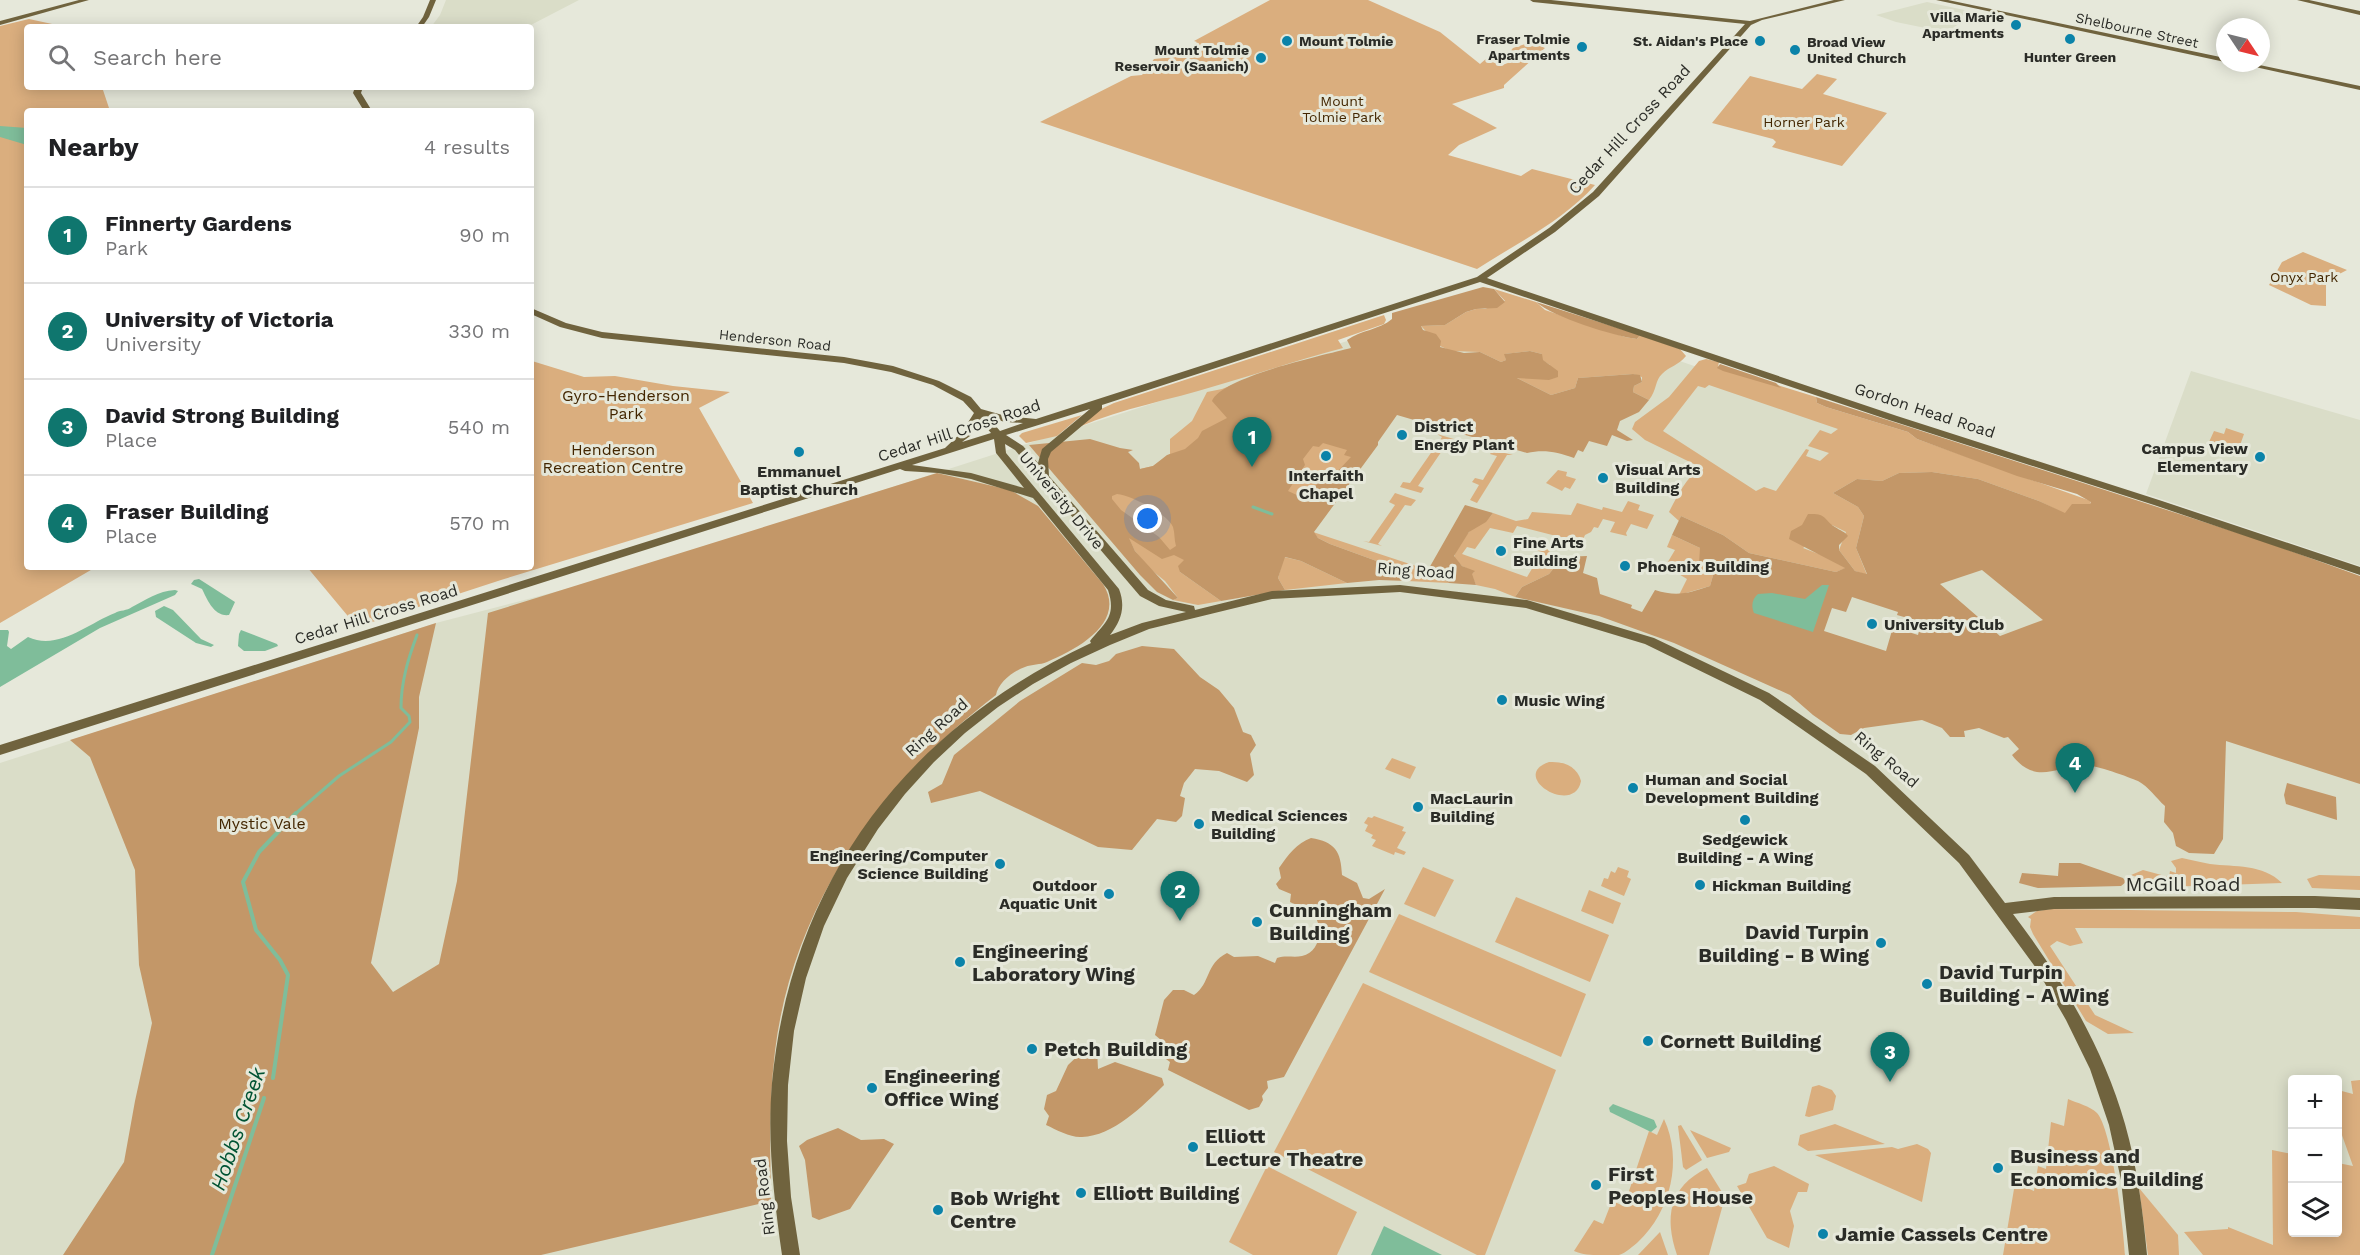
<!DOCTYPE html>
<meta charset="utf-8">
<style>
:root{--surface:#fff;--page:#f6f6f6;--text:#202124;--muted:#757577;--line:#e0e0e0;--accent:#0f766e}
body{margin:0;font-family:"Work Sans",sans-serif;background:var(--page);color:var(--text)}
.controls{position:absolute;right:18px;bottom:18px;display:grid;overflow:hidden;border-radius:6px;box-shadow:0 3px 15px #0003}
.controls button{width:54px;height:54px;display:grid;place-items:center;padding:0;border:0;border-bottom:2px solid var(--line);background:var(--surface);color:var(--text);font:30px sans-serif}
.compass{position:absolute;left:2216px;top:18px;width:54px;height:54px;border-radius:50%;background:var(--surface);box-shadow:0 3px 15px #0003;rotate:125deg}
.you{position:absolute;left:1148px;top:519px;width:21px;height:21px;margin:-15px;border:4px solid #fff;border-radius:50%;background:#1a73e8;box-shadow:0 0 0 9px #1a73e833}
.badge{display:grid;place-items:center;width:39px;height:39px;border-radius:50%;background:var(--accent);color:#fff;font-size:20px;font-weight:700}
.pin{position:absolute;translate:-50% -50px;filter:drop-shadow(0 2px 3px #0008)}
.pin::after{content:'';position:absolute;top:32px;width:21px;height:18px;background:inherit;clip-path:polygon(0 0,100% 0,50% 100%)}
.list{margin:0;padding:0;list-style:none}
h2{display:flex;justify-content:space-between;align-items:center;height:78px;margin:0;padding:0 24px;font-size:26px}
h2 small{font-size:20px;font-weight:400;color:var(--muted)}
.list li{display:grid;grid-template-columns:39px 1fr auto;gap:18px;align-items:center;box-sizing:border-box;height:96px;padding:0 24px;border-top:2px solid var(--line)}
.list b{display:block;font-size:22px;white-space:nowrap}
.list p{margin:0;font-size:20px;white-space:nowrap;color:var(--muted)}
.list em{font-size:20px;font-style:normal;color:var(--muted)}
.icon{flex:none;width:33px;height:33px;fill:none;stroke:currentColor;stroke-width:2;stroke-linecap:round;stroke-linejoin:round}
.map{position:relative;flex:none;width:2360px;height:1255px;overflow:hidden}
.search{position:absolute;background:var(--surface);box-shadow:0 3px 15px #0003;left:24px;top:24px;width:510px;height:66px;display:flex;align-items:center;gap:15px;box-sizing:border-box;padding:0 21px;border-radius:6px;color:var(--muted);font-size:22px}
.panel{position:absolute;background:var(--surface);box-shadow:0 3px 15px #0003;left:24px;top:108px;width:510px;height:462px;border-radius:6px}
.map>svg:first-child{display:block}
</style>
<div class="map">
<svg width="2360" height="1255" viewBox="0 0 2360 1255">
<rect width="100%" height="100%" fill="#e6e8da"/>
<g fill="#daddc8" fill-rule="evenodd">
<polygon points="446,0 579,0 527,27 431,27 440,15"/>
<polygon points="1927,2 1969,11 1950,33 1896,22 1876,15"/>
<path d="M1419 318 1570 323 2360 597V1255H0V763L436 623 612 577ZM2292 1080H2338V1232H2292Z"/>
<polygon points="2191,371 2360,420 2360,566 2146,494"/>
</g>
<g fill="#daae7e" fill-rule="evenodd">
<path d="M1270 0H1368L1440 32 1480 64 1487 58 1500 66 1518 59 1509 53 1513 48 1531 42 1545 48 1504 85V88L1452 104 1497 128 1459 145 1448 155 1521 176 1532 169 1595 185C1563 221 1517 243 1477 269L1040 122 1131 76 1142 75 1154 59 1183 56 1197 42 1194 41Z"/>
<polygon points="29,19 66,27 27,27 27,87 102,87 110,111 27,111 27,567 96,567 0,623 0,26"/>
<polygon points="1817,74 1837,79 1823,94 1887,113 1842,166 1772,147 1776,142 1773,139 1712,123 1750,76 1802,89"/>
<polygon points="2303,252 2347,270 2326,281 2326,306 2311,305 2269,285 2282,262"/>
<path d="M1494 289 1536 302 1545 310 1625 337 1637 339 1640 335 1680 349 1686 356C1679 365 1670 366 1662 374 1655 380 1657 390 1649 400L1633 392 1634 386 1642 382V377L1633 374 1578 378 1575 388 1551 395 1515 377 1550 365 1542 360V354L1530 351 1505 354 1506 360 1501 362 1480 352 1451 351 1440 346 1421 326 1445 325 1466 312 1476 309H1485L1505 301Z"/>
<path d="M1384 315 1386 320 1384 324 1338 340 1343 348C1300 359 1258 374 1215 386 1170 400 1123 408 1079 427L1099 410 1114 403Z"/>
<path d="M1706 359 1719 362 1718 367 1816 397 1817 403 1826 407 1908 432 1917 439 2091 501 2090 504 2065 514 2039 501 1978 479 1932 472 1899 473 1882 481 1857 479 1833 493 1858 507 1864 516 1856 548 1867 575 1855 571 1839 550 1846 532 1832 525 1803 548 1824 556 1846 568 1836 572 1749 553 1723 535 1681 516 1679 521 1669 512C1677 496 1686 479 1700 467L1645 440 1632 429 1635 422 1669 397 1699 361ZM1709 385 1838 429 1831 434 1820 430 1808 446 1829 453 1820 461 1806 456 1809 450 1806 449 1776 491 1764 487 1756 491 1663 431 1698 386 1705 388Z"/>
<polygon points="532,361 584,377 615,376 673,386 730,392 699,408 753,503 501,580 357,627 307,567 531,567"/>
<polygon points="1281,366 1304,371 1361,437 1342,488 1180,572 1221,601 1198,605 1173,600 1178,598 1165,581 1149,568 1135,551 1128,537 1100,509 1117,487 1140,469 1153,466 1170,454 1170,439 1192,421 1207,392 1222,389"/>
<polygon points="1082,415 1057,436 1026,443 1019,436 1022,433"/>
<polygon points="2226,428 2244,434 2238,451 2209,442 2214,431 2224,434"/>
<polygon points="1437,434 1457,440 1455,444 1448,442 1418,486 1424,488 1421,493 1400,487 1403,482 1410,483 1442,437"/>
<polygon points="1493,450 1513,455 1507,455 1477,503 1470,500 1479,485 1472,482 1475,478 1483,480 1497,456 1490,454"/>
<polygon points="1558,470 1567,472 1566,476 1576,479 1570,489 1565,487 1562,491 1546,483"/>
<polygon points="1395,493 1416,500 1411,506 1405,505 1378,544 1382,546 1363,541 1369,542 1395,505 1389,502"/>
<path d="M1628 501 1640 505 1638 510 1654 515 1647 529 1631 524 1626 533 1627 536 1610 532 1615 522 1603 519 1598 528 1594 527 1591 532 1585 535 1580 546 1568 539 1517 526 1513 533 1490 528 1475 549 1467 547 1462 554 1527 577 1542 552 1535 550 1539 541 1550 552 1563 557 1549 574 1522 587 1515 597 1495 589 1476 585 1471 574 1474 572 1462 566 1454 558C1455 549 1465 535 1473 528 1480 522 1487 522 1493 513L1516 521 1528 519 1532 512 1571 515 1577 503 1602 510 1603 507 1622 512Z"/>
<polygon points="1313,532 1428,570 1449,583 1407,581 1404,571 1330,544 1318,538"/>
<polygon points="1672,535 1700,548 1714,572 1710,586 1679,595 1687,579 1677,573 1663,570 1675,550 1667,547"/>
<polygon points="1284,557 1301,561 1347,583 1285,590 1278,578"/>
<polygon points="1392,758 1416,767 1410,779 1385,769"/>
<path d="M1549 762C1563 761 1577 766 1581 781 1574 817 1508 776 1549 762Z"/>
<polygon points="1374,816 1404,827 1402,831 1406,832 1397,848 1406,852 1404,855 1395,852 1394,855 1372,846 1376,840 1371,838 1373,835 1365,831 1368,825 1364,823 1368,817 1372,818"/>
<path d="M2182 858C2191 860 2200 862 2210 864 2235 867 2263 864 2282 883L2164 887 2131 875 2143 870 2169 877 2170 871 2176 873V868L2171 861Z"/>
<polygon points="1423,867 1454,880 1435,917 1404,904"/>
<polygon points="1618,867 1629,871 1627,877 1631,879 1624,896 1601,886 1604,878 1608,879 1611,871 1615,873"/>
<polygon points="2319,875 2360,876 2360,890 2312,888 2307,879"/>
<polygon points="1589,890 1621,903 1613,924 1581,911"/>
<polygon points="1516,897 1609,935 1590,982 1495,942"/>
<polygon points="2051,909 2296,912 2360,917 2360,929 2075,928 2083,943 2070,946 2057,941 2050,946 2095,1015 2134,1033 2108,1034 2086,1021 2033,934 2030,927 2031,919 2028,917 2037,911"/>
<polygon points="1399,914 1586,994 1561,1057 1369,972"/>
<polygon points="1363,983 1556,1070 1485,1255 1477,1255 1274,1152"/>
<polygon points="2360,1080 2360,1255 2203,1255 2184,1232 2228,1229 2228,1227 2273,1245 2272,1150 2292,1154 2292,1232 2338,1232 2338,1163 2353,1166 2338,1124 2338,1090 2353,1094 2351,1081"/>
<polygon points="1819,1085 1832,1090 1836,1096 1833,1110 1809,1117 1805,1116 1812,1087"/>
<path d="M2068 1099C2077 1103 2090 1106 2097 1113 2112 1129 2124 1231 2125 1255H2003L2015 1183 2034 1191 2038 1166 2046 1169 2051 1122 2064 1126Z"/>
<path d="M1664 1119C1683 1160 1671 1211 1638 1242 1633 1246 1626 1253 1619 1255 1614 1255 1606 1255 1601 1255 1590 1255 1583 1255 1574 1251L1594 1220 1603 1224 1612 1201 1624 1206 1649 1131 1657 1135Z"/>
<polygon points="1835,1124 1885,1144 1808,1151 1798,1145 1800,1135"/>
<polygon points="1681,1125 1702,1160 1686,1170 1683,1167 1678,1126"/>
<polygon points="1690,1130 1731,1148 1729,1152 1707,1158"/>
<polygon points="1917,1144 1928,1149 1931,1153 1922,1202 1815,1155 1892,1147 1898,1149"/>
<polygon points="1267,1166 1357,1212 1337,1255 1253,1255 1229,1242"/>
<polygon points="1774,1166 1809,1184 1807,1192 1798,1192 1790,1211 1794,1226 1789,1248 1767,1238 1737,1186 1746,1183 1749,1174"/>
<path d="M1707 1168 1725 1197 1709 1255H1677C1664 1217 1669 1187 1707 1168Z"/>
<polygon points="2139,1188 2178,1235 2179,1255 2148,1255"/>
<polygon points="1660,1232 1668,1255 1638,1255"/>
</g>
<g fill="#c39768" fill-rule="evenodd">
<path d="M1483 287 1494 289 1505 302 1497 308 1476 309 1466 312 1445 325 1421 326 1423 330 1436 334 1441 341 1440 347 1464 353 1480 352 1501 362 1506 360 1504 354 1530 351 1542 354 1543 360 1558 371V377L1549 380 1517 378 1551 395 1575 388 1578 378 1633 374 1640 375 1642 382 1634 386 1633 392 1649 400 1639 412 1620 421 1617 430 1633 440 1627 441 1612 435 1607 446 1589 441 1583 452 1578 450 1574 458C1557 452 1544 449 1527 453L1397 415 1378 442V445L1314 532 1318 538 1330 544 1404 571 1407 581 1379 580 1347 583 1301 561 1285 557 1278 578 1285 590 1221 601 1180 572 1178 566 1184 560 1174 555 1162 559 1129 538 1135 551 1178 598 1173 600 1157 592 1140 575 1029 445 1090 439 1120 448 1133 450 1128 452 1139 463 1140 469 1153 466 1167 455 1185 449 1198 438 1202 431 1227 418 1212 401C1222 377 1324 355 1351 348L1347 340C1361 330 1379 330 1392 319V313ZM1323 443 1347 450 1344 455 1351 457 1336 473 1321 477 1310 496H1299L1288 491 1305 465 1303 459 1313 446 1319 447ZM1117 494C1130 495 1168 514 1173 527 1175 533 1174 540 1176 546L1170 550 1159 537 1121 510 1112 499V496Z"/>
<path d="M1536 302 1640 335 1637 339C1613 336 1553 317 1536 302Z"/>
<polygon points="1720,364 1776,383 1781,388 1723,371 1717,368"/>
<path d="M1816 397 2260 540 2360 576V784L2226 741 2223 839 2214 854 2189 853 2176 846 2173 833 2164 822 2165 806C2156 798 2149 787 2138 781 2129 777 2093 764 2084 765 2055 767 2035 785 2012 755L2019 749 2008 737 2004 738 1979 728 1964 731 1965 737H1950L1942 728 1922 720 1864 728 1851 735 1840 734 1813 715 1790 695 1674 643 1599 616 1515 597 1522 587 1549 574 1563 557 1587 556 1583 573 1597 578 1600 594 1632 605 1631 608 1642 612 1655 590C1677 597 1689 593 1710 586L1714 572 1699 564 1700 548 1672 535 1681 516 1723 535 1749 553 1836 572 1845 568 1789 539 1791 531 1802 525 1808 514C1827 513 1823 519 1835 527 1841 531 1844 531 1848 536L1839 545V550L1855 571 1867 574 1856 548 1864 516 1858 507 1833 493 1857 479 1882 481 1899 473 1932 472 1978 479 2039 501 2065 513 2072 504H2090L2091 502 2077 494 2017 476 1917 439 1908 432 1826 407 1817 403ZM1982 570 2043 620 2000 636 1940 584ZM1852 597 1898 612 1897 615 1918 621 1916 630 1919 631 1918 635 1893 627 1886 651 1824 631 1832 608 1846 612Z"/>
<path d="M937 473 1010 490 1038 506 1103 584C1127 622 1078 649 1047 662 1040 665 1032 664 1025 667 1013 671 998 683 996 695 881 783 793 904 775 1051 769 1101 770 1151 771 1201L541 1255H63L124 1162 135 1101 152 1023 139 965 135 870 90 757 70 740 436 623 419 697V728L371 963 393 992 439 964 457 881 488 613Z"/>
<polygon points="1465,505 1493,513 1486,522 1469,532 1454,556 1462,566 1475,571 1472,574 1476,585 1449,583 1428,570"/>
<polygon points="1142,646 1174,649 1200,677 1219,690 1234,708 1243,732 1251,735 1256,745 1250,754 1254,775 1247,782 1219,771 1195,769 1184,783 1180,796 1185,798 1182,816 1176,822 1157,819 1132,850 1098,847 980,791 931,803 928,792 942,784 954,755 1020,701 1082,663 1096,665 1109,661 1116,654"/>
<polygon points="2287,783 2336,797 2337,820 2286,804 2284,795"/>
<path d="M1311 838C1335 842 1341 851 1342 875L1357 883 1363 898 1369 899 1385 889 1284 1077 1267 1081 1268 1088 1262 1096 1263 1100 1259 1107 1249 1110 1168 1070 1170 1062 1162 1056 1167 1045 1155 1035 1164 1000 1173 990H1184L1194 995C1211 983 1205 964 1227 953L1234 957 1258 956 1275 963 1277 958C1286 955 1294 958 1302 956 1321 952 1324 925 1312 912 1308 908 1296 905 1290 902L1291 894 1279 889 1276 884 1281 878 1279 868C1288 855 1297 843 1311 838Z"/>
<polygon points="2059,863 2080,863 2123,878 2126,882 2121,886 2038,888 2019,883 2022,873 2058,876"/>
<path d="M1086 1048 1097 1049 1098 1069 1115 1062 1162 1078 1164 1085C1143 1106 1113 1136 1082 1137 1071 1138 1057 1130 1046 1125L1049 1116 1044 1109 1047 1095 1056 1091 1068 1065Z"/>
<polygon points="838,1128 861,1140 884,1139 894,1144 850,1209 819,1220 812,1217 805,1160 799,1146 807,1140"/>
</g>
<g fill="#7fbd9a">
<polygon points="0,126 27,128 27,145 0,137"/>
<path d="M199 579 235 602 229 615C214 617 207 599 202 589L191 584 194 580Z"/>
<path d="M1822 585H1829L1813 632 1754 613C1751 606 1752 599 1758 594L1772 593 1805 599Z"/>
<path d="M175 590 178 591 175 595 100 628 0 687V630H8L9 632 7 646 11 649 28 637C58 651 87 624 115 613 120 610 127 611 132 607 146 600 158 591 175 590Z"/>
<polygon points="164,606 173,610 201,639 214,645 211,647 196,643 156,617 155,611"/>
<polygon points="241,630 277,644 278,646 265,651 244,651 238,646 239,634"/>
<polygon points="1613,1104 1654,1120 1657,1127 1651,1132 1610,1112 1609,1108"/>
<polygon points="1384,1226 1442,1255 1371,1255"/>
</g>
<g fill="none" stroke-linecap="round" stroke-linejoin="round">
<g stroke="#7fbd9a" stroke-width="3">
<polyline points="1253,507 1272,514"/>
<path d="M294 815 339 776 391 742 410 722 409 716 401 708C401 682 408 659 417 635"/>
</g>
<g stroke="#7fbd9a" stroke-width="4">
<polyline points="273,1078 288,975 280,960 256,930 243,882 259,852 296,813"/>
<polyline points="212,1255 264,1098"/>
</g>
<g fill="#70633e" fill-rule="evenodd">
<polygon points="79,0 89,0 0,25 0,21"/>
<polygon points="430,0 436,0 429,17 422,27 416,27 423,17"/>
<path d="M1530 0H1551L1750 21 1834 0H1845L1762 20 1751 25 1599 196 1555 232 1487 278 1897 416 2162 501 2360 567V575L2154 505 1889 420 1480 282 1102 405V409L1051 452 1048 459 1049 476 1148 590 1166 600 1194 606 1195 610 1272 591 1400 585 1527 600 1654 638 1769 693 1875 766 1969 855 2005 903 2054 897 2315 896 2360 898V910L2315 908 2054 909 2013 914C2061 977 2103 1047 2125 1124 2137 1166 2143 1211 2147 1255H2129L2121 1180 2109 1125 2090 1069 2066 1020 2036 968 1959 863 1866 774 1760 700 1645 644 1526 608 1400 592 1272 599 1149 629 1110 645 1071 663 1033 684 998 707 965 733 934 762 905 794 878 829 847 878 824 926 806 978 794 1031 788 1085 787 1141 791 1197 800 1255H782C774 1198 767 1141 772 1083 791 880 908 728 1091 643L1090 641C1104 623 1117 617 1108 590L1033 498 971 479 938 473 905 471 900 469 0 755V745L945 448 962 432 974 413 963 401 933 385 891 372 844 363 602 338 560 327 531 314V308L566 323 602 332 844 357 893 366 939 381 971 397 981 409 1006 416 1036 419 1477 277 1549 228 1593 192 1745 24 1533 2ZM1090 409 1042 449 1038 463 1023 446 1006 435ZM988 417 1005 422 1023 423 1000 431ZM980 420 991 433 962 442 970 436ZM994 439 996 453 1024 488 971 473 912 465ZM1005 444 1015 450 1140 596 1159 606 1186 612 1142 623 1110 635C1121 621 1126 607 1119 589L1006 453Z"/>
<polygon points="1936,0 1948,0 2225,58 2225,62"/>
<polygon points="2297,0 2309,0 2360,11 2360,15"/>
<polygon points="2237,63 2250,63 2360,86 2360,90"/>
<polygon points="355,87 363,87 361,93 372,111 364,111 353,93"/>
</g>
</g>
<g fill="#0b83a9" stroke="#e6e8da" stroke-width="2">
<circle cx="2016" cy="25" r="6"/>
<circle cx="2070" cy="39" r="6"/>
<circle cx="1287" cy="41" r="6"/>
<circle cx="1760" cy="41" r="6"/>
<circle cx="1582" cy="47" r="6"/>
<circle cx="1795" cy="50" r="6"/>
<circle cx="1261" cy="58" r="6"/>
<circle cx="1402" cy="435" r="6"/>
<circle cx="799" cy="452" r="6"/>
<circle cx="1326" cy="456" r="6"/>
<circle cx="2260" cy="457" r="6"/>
<circle cx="1603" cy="478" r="6"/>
<circle cx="1501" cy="551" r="6"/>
<circle cx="1625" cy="566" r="6"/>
<circle cx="1872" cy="624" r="6"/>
<circle cx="1502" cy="700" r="6"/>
<circle cx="1633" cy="788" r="6"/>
<circle cx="1418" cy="807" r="6"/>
<circle cx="1745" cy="820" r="6"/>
<circle cx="1199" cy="824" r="6"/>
<circle cx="1000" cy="864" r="6"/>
<circle cx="1700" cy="885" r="6"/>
<circle cx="1109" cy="894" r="6"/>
<circle cx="1257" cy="922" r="6"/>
<circle cx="1881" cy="943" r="6"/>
<circle cx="960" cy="962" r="6"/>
<circle cx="1927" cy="984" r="6"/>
<circle cx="1648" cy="1041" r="6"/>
<circle cx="1032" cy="1049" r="6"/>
<circle cx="872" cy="1088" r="6"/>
<circle cx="1193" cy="1147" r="6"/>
<circle cx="1998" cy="1168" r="6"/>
<circle cx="1596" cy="1185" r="6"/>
<circle cx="1081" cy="1193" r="6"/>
<circle cx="938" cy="1210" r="6"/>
<circle cx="1823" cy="1234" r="6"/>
</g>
<g text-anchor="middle" stroke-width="6" stroke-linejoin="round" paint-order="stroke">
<g font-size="14" font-weight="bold" fill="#2b2c27" stroke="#e6e8da" text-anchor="end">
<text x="2004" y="22">Villa Marie<tspan x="2004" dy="16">Apartments</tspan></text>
<text x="1570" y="44">Fraser Tolmie<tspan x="1570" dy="16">Apartments</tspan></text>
<text x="1299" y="46" text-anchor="start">Mount Tolmie</text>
<text x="1748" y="46">St. Aidan's Place</text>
<text x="1807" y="47" text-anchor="start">Broad View<tspan x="1807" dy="16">United Church</tspan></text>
<text x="1249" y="55">Mount Tolmie<tspan x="1249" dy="16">Reservoir (Saanich)</tspan></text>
<text x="2070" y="62" text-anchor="middle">Hunter Green</text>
</g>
<g font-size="14" fill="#2b2c27" stroke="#e6e8da">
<text transform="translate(2137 30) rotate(12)" y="5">Shelbourne Street</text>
<text transform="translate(775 340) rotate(6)" y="5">Henderson Road</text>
</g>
<g font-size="14" fill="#432600" stroke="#e6e8da">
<text x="1342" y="106">Mount<tspan x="1342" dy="16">Tolmie Park</tspan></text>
<text x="1804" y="127">Horner Park</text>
<text x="2304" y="282">Onyx Park</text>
</g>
<g font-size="16" fill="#2b2c27" stroke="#e6e8da">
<text transform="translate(1629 129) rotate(-47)" y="6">Cedar Hill Cross Road</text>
<text transform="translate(1925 410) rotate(18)" y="6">Gordon Head Road</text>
<text transform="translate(959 430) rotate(-18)" y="6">Cedar Hill Cross Road</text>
<text transform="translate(1062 500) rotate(50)" y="6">University Drive</text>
<text transform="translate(1416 570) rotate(4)" y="6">Ring Road</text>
<text transform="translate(376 614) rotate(-17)" y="6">Cedar Hill Cross Road</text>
<text transform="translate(936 727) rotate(-42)" y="6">Ring Road</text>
<text transform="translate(1887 759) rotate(40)" y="6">Ring Road</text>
<text transform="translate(764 1197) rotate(-97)" y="6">Ring Road</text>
</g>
<g font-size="16" fill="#432600" stroke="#e6e8da">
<text x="626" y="401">Gyro-Henderson<tspan x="626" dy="18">Park</tspan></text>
<text x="613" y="455">Henderson<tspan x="613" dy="18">Recreation Centre</tspan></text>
<text x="262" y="829">Mystic Vale</text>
</g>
<g font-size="16" font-weight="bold" fill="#2b2c27" stroke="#e6e8da" text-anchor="start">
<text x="1414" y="432">District<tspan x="1414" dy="18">Energy Plant</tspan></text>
<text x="2248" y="454" text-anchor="end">Campus View<tspan x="2248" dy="18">Elementary</tspan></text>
<text x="1615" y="475">Visual Arts<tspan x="1615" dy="18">Building</tspan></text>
<text x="799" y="477" text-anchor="middle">Emmanuel<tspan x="799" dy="18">Baptist Church</tspan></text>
<text x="1326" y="481" text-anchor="middle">Interfaith<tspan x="1326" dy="18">Chapel</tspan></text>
<text x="1513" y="548">Fine Arts<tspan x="1513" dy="18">Building</tspan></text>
<text x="1637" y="572">Phoenix Building</text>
<text x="1884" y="630">University Club</text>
<text x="1514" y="706">Music Wing</text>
<text x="1645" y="785">Human and Social<tspan x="1645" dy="18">Development Building</tspan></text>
<text x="1430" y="804">MacLaurin<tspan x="1430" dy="18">Building</tspan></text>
<text x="1211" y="821">Medical Sciences<tspan x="1211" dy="18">Building</tspan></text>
<text x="1745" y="845" text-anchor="middle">Sedgewick<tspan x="1745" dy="18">Building - A Wing</tspan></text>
<text x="988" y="861" text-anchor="end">Engineering/Computer<tspan x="988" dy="18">Science Building</tspan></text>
<text x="1097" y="891" text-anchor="end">Outdoor<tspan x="1097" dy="18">Aquatic Unit</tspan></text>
<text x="1712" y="891">Hickman Building</text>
</g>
<g font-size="20" fill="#2b2c27" stroke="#e6e8da">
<text x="2183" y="891">McGill Road</text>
</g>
<g font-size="20" font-weight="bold" fill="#2b2c27" stroke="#e6e8da" text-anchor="start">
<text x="1269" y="917">Cunningham<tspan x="1269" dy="23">Building</tspan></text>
<text x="1869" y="939" text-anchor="end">David Turpin<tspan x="1869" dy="23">Building - B Wing</tspan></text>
<text x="972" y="958">Engineering<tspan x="972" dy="23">Laboratory Wing</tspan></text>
<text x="1939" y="979">David Turpin<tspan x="1939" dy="23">Building - A Wing</tspan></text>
<text x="1660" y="1048">Cornett Building</text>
<text x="1044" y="1056">Petch Building</text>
<text x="884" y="1083">Engineering<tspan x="884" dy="23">Office Wing</tspan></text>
<text x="1205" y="1143">Elliott<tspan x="1205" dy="23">Lecture Theatre</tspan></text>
<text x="2010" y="1163">Business and<tspan x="2010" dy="23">Economics Building</tspan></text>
<text x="1608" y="1181">First<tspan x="1608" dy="23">Peoples House</tspan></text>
<text x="1093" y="1200">Elliott Building</text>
<text x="950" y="1205">Bob Wright<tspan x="950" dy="23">Centre</tspan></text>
<text x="1835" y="1241">Jamie Cassels Centre</text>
</g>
<g font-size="21" font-style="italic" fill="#005333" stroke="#e6e8da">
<text transform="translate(238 1129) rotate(-71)" y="7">Hobbs Creek</text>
</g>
</g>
</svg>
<div class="controls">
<button>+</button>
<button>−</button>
<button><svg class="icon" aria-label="layers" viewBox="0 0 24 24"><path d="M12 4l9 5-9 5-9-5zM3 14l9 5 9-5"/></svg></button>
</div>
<svg class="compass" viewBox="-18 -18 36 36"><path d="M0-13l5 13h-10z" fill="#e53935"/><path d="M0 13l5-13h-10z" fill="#757577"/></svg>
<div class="you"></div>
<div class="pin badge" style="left:1252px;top:467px">1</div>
<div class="pin badge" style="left:1180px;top:921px">2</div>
<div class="pin badge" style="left:1890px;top:1082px">3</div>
<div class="pin badge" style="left:2075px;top:793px">4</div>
<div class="search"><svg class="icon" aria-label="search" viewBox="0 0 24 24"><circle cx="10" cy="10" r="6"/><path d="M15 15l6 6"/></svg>Search here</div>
<section class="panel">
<h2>Nearby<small>4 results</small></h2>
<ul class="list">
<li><span class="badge">1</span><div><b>Finnerty Gardens</b><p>Park</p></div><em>90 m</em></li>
<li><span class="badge">2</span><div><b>University of Victoria</b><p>University</p></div><em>330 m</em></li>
<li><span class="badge">3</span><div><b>David Strong Building</b><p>Place</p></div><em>540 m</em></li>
<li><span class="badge">4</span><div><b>Fraser Building</b><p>Place</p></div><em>570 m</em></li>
</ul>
</section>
</div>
